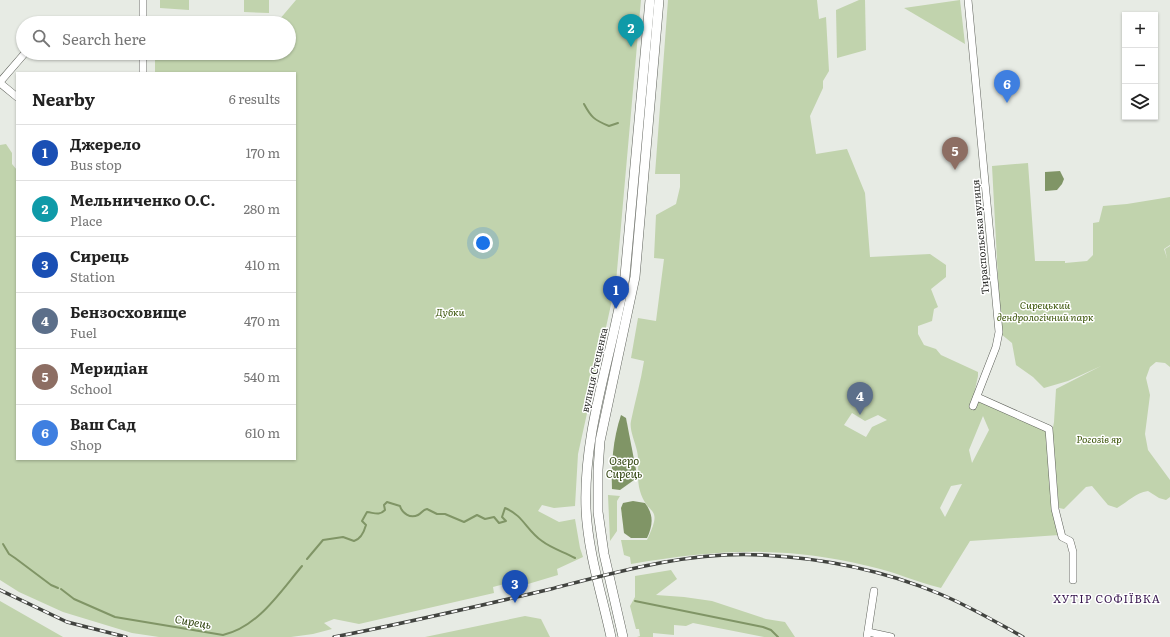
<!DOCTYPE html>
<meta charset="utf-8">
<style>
:root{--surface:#fff;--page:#f2f2f2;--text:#222;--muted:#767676;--line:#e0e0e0;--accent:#d93025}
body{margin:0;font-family:Literata,serif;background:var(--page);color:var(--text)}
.controls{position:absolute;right:12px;top:12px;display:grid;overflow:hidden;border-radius:0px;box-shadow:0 1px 3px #0004}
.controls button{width:36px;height:36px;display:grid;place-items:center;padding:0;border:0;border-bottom:1px solid var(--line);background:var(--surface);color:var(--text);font:20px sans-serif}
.you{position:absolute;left:483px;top:243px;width:14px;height:14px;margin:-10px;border:3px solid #fff;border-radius:50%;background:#1a73e8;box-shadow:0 0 0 6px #1a73e833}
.badge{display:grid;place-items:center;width:26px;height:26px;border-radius:50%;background:var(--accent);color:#fff;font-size:13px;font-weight:700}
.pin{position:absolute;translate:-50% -33px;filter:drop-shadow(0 1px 2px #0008)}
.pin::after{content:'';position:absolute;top:21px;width:14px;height:12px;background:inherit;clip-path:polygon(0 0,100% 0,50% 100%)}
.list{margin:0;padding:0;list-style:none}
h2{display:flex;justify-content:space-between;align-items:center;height:52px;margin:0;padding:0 16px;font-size:17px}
h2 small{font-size:13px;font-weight:400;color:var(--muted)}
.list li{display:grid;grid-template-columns:26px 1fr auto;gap:12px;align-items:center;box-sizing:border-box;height:56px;padding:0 16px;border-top:1px solid var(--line)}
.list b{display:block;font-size:15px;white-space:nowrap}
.list p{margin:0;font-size:13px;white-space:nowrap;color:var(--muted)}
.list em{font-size:13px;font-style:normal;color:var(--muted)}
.icon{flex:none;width:22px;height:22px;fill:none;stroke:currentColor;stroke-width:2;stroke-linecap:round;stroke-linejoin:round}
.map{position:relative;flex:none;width:1170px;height:637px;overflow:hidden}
.search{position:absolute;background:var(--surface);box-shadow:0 1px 3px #0004;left:16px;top:16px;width:280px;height:44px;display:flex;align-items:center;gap:10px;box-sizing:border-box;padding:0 14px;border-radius:22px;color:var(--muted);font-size:15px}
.panel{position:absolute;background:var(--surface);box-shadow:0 1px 3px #0004;left:16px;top:72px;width:280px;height:388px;border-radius:0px}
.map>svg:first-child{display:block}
</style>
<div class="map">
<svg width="1170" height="637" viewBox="0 0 1170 637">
<rect width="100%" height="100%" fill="#e7ebe4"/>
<g fill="#c1d3ad" fill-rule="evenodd">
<polygon points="160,0 189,0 189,10 160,8"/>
<polygon points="244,0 269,0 269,13 244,12"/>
<polygon points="296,0 641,0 616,282 578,454 575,506 554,508 542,505 538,511 559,522 575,519 580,548 583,557 557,569 558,575 518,587 516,581 493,587 494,593 359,624 334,619 324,623 332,629 313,634 291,637 159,637 132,633 63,612 19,592 0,580 0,145 6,144 12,153 12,164 17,170 17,459 295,459 295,73 155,73 155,53 289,53 289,23 279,23 279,20"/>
<path d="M668 0H817L819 19 826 17 829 71 823 81V88L810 116 816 154 847 149 865 193 870 257 930 254 946 265V277L931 289 938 307 934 309 932 321 918 326V334L924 345 936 349 941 355 978 372V376L971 408 974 410 979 401 1046 431 1059 535 970 541 941 588C916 582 893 571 868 566 784 545 715 550 631 564L630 557 624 555 621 540H647C664 504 648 518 640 491 636 478 640 464 637 451 635 442 629 429 631 421 635 401 641 381 644 361L631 358 638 318 656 321 664 259 654 258 656 215 676 204 680 187V174H655ZM852 413 865 421 878 415 887 420 872 427 866 437 844 425ZM983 416 989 430 972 463 969 450ZM962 484 945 517 940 508 951 486Z"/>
<polygon points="859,0 865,0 866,50 837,58 836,10"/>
<polygon points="960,0 965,44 904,8"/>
<path d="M1028 163 1035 261H1065V263L1087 261 1093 255V223L1099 222 1103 206 1127 204 1170 197V245L1164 249 1167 258 1165 249 1170 246V367L1165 363 1156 362 1150 367 1146 378 1150 395 1145 434 1148 450 1170 480V497L1166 500 1159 498 1148 491C1135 493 1129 501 1117 508L1108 505 1092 486 1086 487 1064 509 1059 508 1052 433 1054 422 1056 389 1101 366 1068 381 1044 388 1033 377 1016 365 1012 343 1001 334 992 166Z"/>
<polygon points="608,495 620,496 617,501 617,531 610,541"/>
<polygon points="671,570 677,579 656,595 684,597 712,601 766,619 785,622 795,637 764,637 693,623 686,626 674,625 674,635 653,633 653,637 637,637 640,636 639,629 636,629 630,606 635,597 635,576"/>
<polygon points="0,601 63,637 0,637"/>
<polygon points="525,616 541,619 550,637 425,637"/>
</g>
<g fill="#809566">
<polygon points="1060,171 1064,179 1062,184 1057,190 1045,191 1045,172"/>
<path d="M621 415 626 418 637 475 634 480 620 490 612 489C611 464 613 439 621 415Z"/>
<path d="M633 501 645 503C654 515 653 525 647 538H631L624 533 621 508 623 503Z"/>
</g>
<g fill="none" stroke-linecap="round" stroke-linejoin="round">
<g stroke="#809566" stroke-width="2">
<path d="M584 104C591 117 594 120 609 126L618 123"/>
<polyline points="3,544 9,554 15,558 51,585 58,588"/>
<path d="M307 559 323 540 343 537 354 541C361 539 364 532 366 525L362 521 367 512C375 513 379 516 385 510L384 505 387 502 400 506C402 513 410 519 418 515 422 513 422 510 427 509L437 514H445L464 522 477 515 485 519 494 517 499 523 506 521 502 517 505 508C523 515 527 531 542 541 551 548 564 552 575 558"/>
<path d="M61 589 74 599 115 617 223 635C258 627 280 592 302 566"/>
<polyline points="635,601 763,627 771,630 778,637"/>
</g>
<g stroke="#5e615a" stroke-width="8">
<g id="minor">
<polyline points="143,0 143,23"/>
<polyline points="968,0 999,332 996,347 973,406"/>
<polyline points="124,23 143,23"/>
<polyline points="143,53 143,73"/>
<polyline points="0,82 25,53"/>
<polyline points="0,83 17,97"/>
<polyline points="977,397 1049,429 1055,509 1062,537 1070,541 1073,552 1073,580"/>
<polyline points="868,632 891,637"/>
<polyline points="867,637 874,591"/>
</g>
</g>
<g stroke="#5e615a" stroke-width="10">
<g id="major">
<path d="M611 637C602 595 588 553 586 509 583 429 613 354 625 276L650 0"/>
<polyline points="623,637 604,554 598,512 598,470 600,441 635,277 659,0"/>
</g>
</g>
<use href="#minor" stroke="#fff" stroke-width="7"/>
<use href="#major" stroke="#fff" stroke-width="9"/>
<g stroke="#424440" stroke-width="3.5">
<g id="rail">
<polyline points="0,590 67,622 126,637"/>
<path d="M334 637C406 623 479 606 551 589 620 571 690 551 762 555 823 558 885 571 940 594 969 606 996 622 1023 637"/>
</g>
</g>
<use href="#rail" stroke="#fff" stroke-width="2" stroke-dasharray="6" stroke-linecap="butt"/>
</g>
<g text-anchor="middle" stroke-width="3" stroke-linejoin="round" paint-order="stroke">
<g font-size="10" fill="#272825" stroke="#fff">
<text transform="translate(980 237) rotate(-95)" y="4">Тираспольська вулиця</text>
<text transform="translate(594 370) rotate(-77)" y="4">вулиця Стеценка</text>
</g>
<g font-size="10" font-style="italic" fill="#395306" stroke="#fff">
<text x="1045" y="309">Сирецький<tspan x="1045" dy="12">дендрологічний парк</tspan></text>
<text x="450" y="316">Дубки</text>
<text x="1099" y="443">Рогозів яр</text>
</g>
<g font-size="11" font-style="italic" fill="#2f430d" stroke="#fff">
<text x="624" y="465">Озеро<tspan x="624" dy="13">Сирець</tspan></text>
<text transform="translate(193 622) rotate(10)" y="4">Сирець</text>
</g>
<g font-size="11" letter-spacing="1" fill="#37164e" stroke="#fff">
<text x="1107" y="603">ХУТІР СОФІЇВКА</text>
</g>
</g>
</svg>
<div class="controls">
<button>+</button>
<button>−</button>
<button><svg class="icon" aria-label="layers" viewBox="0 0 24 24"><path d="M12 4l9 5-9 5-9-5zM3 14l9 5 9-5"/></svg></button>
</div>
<div class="you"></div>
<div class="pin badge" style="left:616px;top:309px;background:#1a4fb4">1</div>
<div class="pin badge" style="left:631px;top:47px;background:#0f9aa8">2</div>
<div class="pin badge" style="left:515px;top:603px;background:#1a4fb4">3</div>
<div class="pin badge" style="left:860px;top:415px;background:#5c6f8a">4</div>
<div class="pin badge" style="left:955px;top:170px;background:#8d6e63">5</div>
<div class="pin badge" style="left:1007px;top:103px;background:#3f7fe0">6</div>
<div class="search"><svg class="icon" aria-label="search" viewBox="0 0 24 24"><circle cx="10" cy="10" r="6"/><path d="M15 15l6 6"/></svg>Search here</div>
<section class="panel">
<h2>Nearby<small>6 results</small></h2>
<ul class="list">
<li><span class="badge" style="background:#1a4fb4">1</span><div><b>Джерело</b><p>Bus stop</p></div><em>170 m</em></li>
<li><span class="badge" style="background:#0f9aa8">2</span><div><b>Мельниченко О.С.</b><p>Place</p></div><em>280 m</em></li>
<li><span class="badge" style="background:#1a4fb4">3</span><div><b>Сирець</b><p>Station</p></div><em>410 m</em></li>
<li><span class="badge" style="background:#5c6f8a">4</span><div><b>Бензосховище</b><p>Fuel</p></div><em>470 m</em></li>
<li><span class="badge" style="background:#8d6e63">5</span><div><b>Меридіан</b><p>School</p></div><em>540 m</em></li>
<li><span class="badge" style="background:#3f7fe0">6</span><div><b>Ваш Сад</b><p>Shop</p></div><em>610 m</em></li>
</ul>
</section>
</div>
